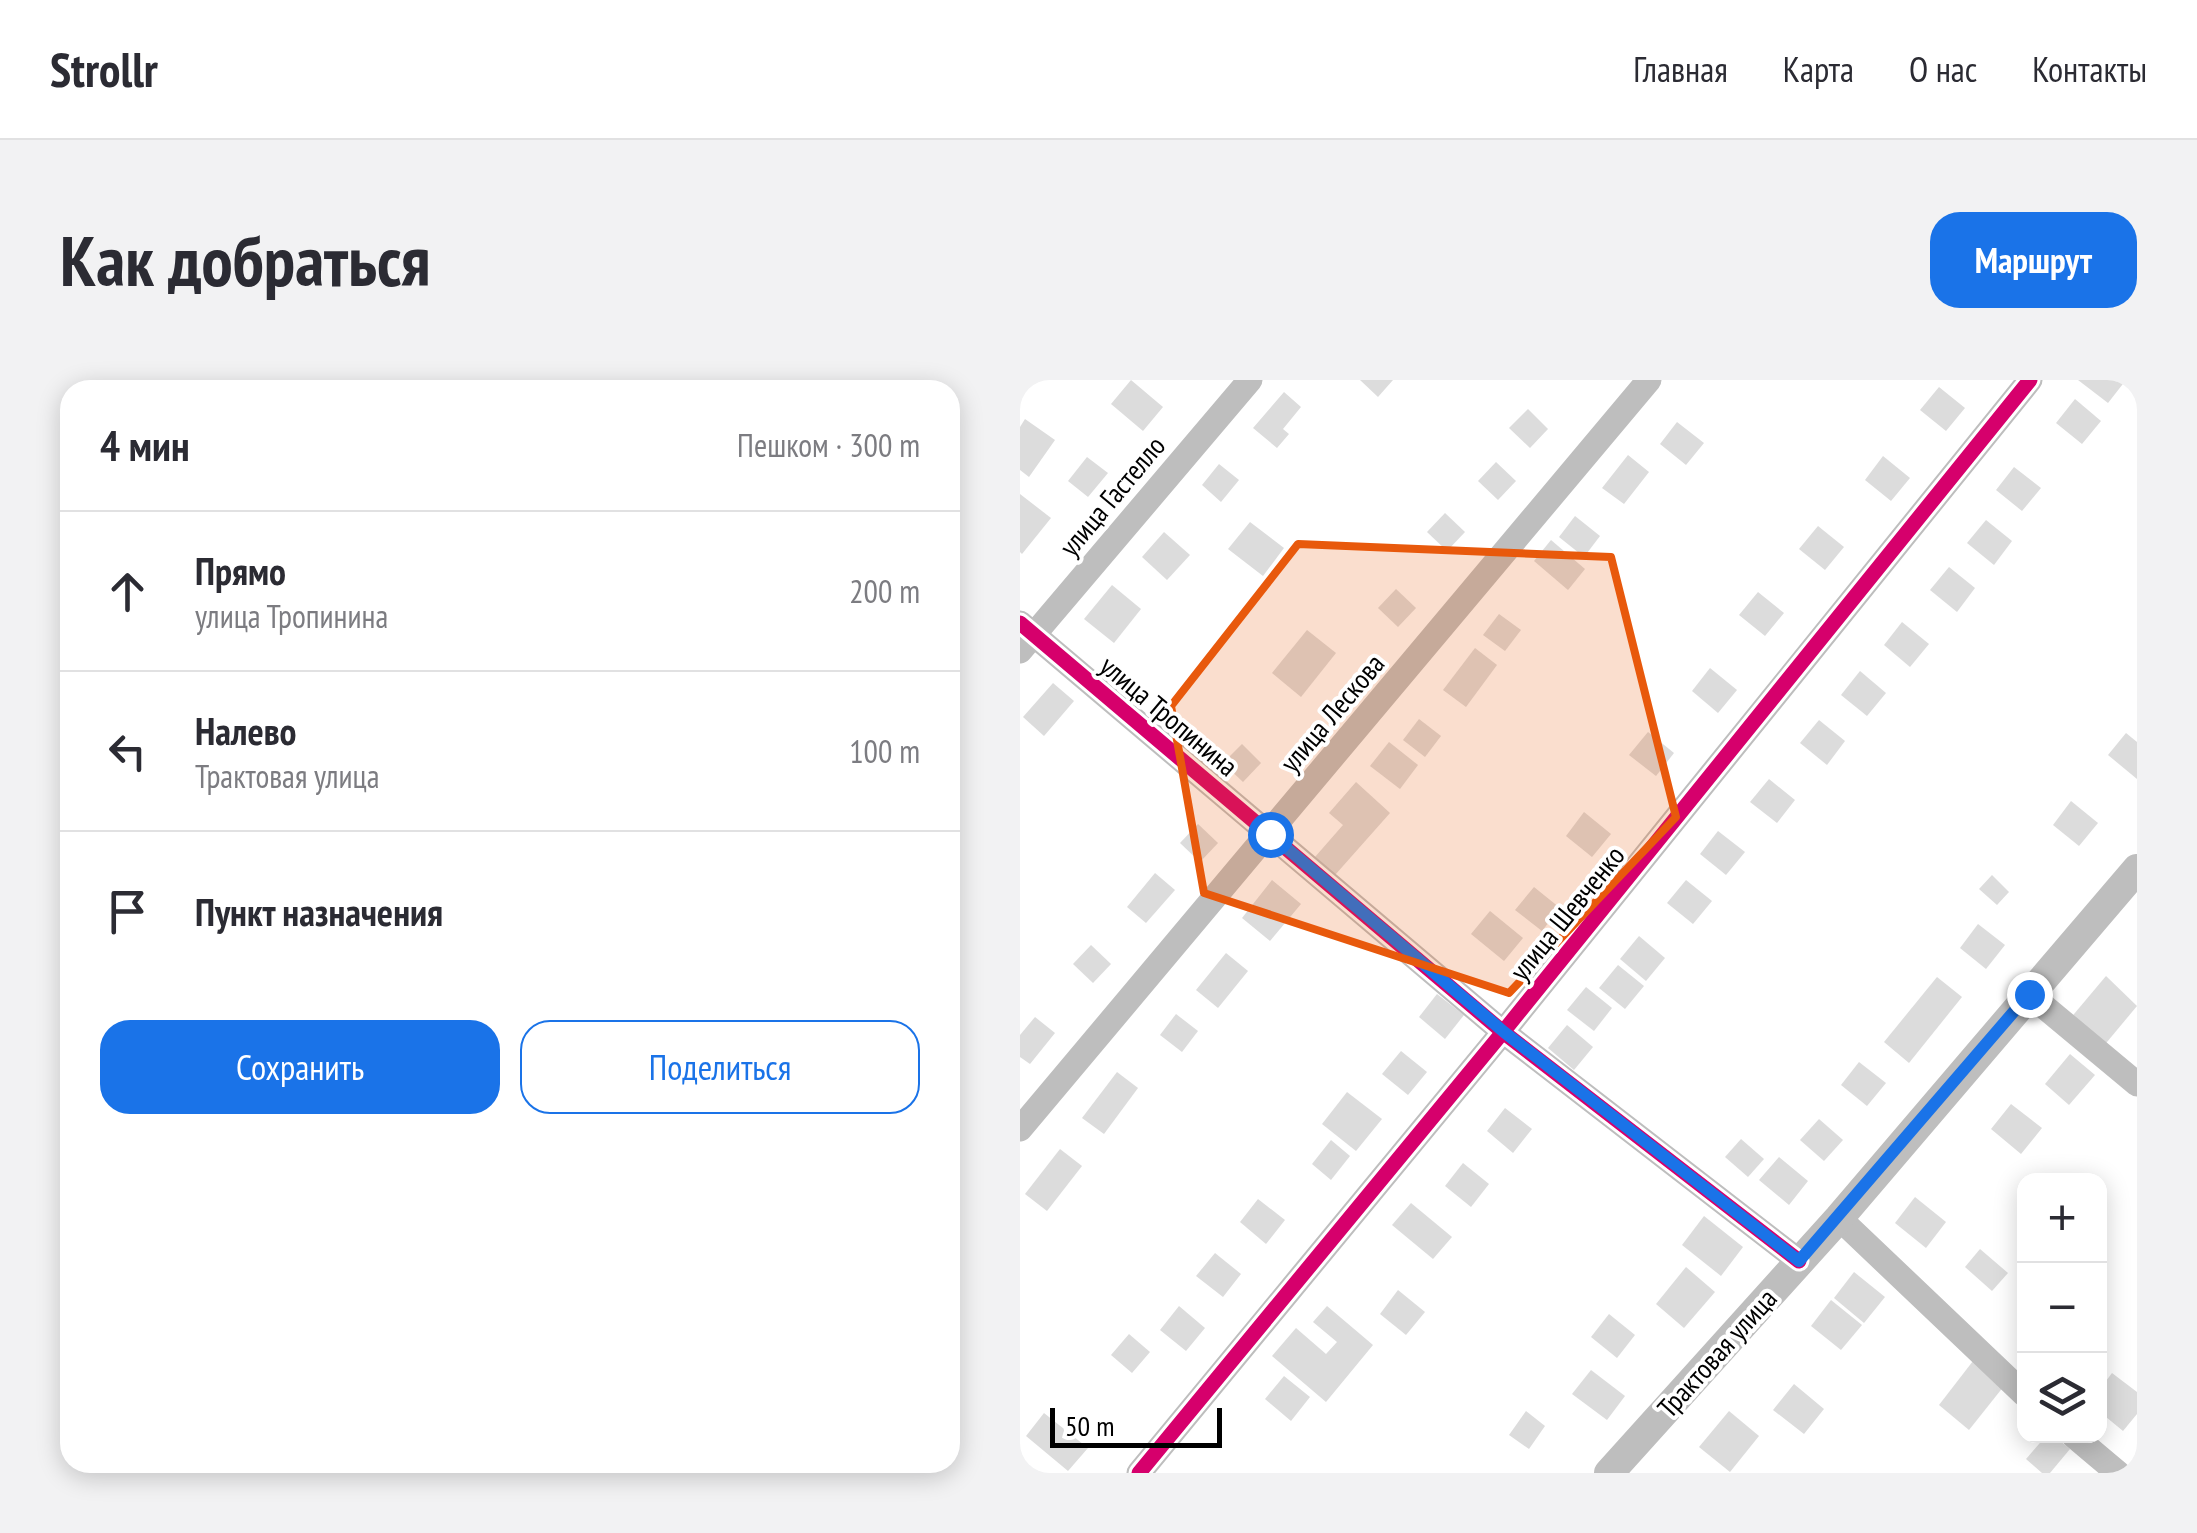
<!DOCTYPE html>
<html lang="ru">
<meta charset="utf-8">
<style>
:root{--surface:#fff;--page:#f2f2f3;--text:#2b2b33;--muted:#7c7c81;--line:#e1e1e2;--accent:#1a73e8}
body{margin:0;font-family:"PT Sans Narrow",sans-serif;background:var(--page);color:var(--text)}
.controls{position:absolute;right:30px;bottom:30px;display:grid;overflow:hidden;border-radius:20px;box-shadow:0 5px 25px #0003}
.controls button{width:90px;height:90px;display:grid;place-items:center;padding:0;border:0;border-bottom:2px solid var(--line);background:var(--surface);color:var(--text);font:50px sans-serif}
.scale{position:absolute;left:30px;bottom:25px;width:172px;box-sizing:border-box;padding-left:10px;border:5px solid #000;border-top:0;font-size:28px;line-height:35px;white-space:nowrap;color:#000;-webkit-text-stroke:8px #fff;paint-order:stroke}
.stop{position:absolute;width:30px;height:30px;margin:-22px;border:8px solid #1a73e8;border-radius:50%;background:#fff}
.stop.end{background:#1a73e8;border-color:#fff;box-shadow:0 2px 10px #0008}
.list{margin:0;padding:0;list-style:none}
h2{display:flex;justify-content:space-between;align-items:center;height:130px;margin:0;padding:0 40px;font-size:42px}
h2 small{font-size:32px;font-weight:400;color:var(--muted)}
.list li{display:grid;grid-template-columns:65px 1fr auto;gap:30px;align-items:center;box-sizing:border-box;height:160px;padding:0 40px;border-top:2px solid var(--line)}
.list b{display:block;font-size:38px;white-space:nowrap}
.list p{margin:0;font-size:32px;white-space:nowrap;color:var(--muted)}
.list em{font-size:32px;font-style:normal;color:var(--muted)}
.actions{display:flex;gap:20px;padding:30px 40px}
.actions a{flex:1;padding:22px 0;border:2px solid var(--accent);border-radius:30px;text-align:center;font-size:35px;color:var(--accent)}
.actions .main{background:var(--accent);color:#fff}
.icon{flex:none;width:55px;height:55px;fill:none;stroke:currentColor;stroke-width:2;stroke-linecap:round;stroke-linejoin:round}
.map{position:relative;flex:none;width:1117px;height:1093px;overflow:hidden;border-radius:30px}
header{display:flex;align-items:center;gap:60px;box-sizing:border-box;height:140px;padding:0 50px;background:var(--surface);border-bottom:2px solid var(--line)}
header strong{font-size:48px}
nav{display:flex;gap:55px;margin-inline-start:auto;font-size:35px}
.intro{display:flex;align-items:center;justify-content:space-between;box-sizing:border-box;height:240px;padding:0 60px}
h1{margin:0;font-size:70px}
.button{padding:25px 45px;border-radius:30px;background:var(--accent);color:#fff;font-size:35px;font-weight:700}
main{display:flex;gap:60px;padding:0 60px}
aside{flex:1;background:var(--surface);border-radius:30px;box-shadow:0 5px 25px #0003}
.map>svg:first-child{display:block}
</style>
<header>
<strong>Strollr</strong>
<nav><a>Главная</a><a>Карта</a><a>О нас</a><a>Контакты</a></nav>
</header>
<div class="intro"><h1>Как добраться</h1><a class="button">Маршрут</a></div>
<main>
<aside>
<h2>4 мин<small>Пешком · 300 m</small></h2>
<ul class="list">
<li><svg class="icon" aria-label="ahead" viewBox="0 0 24 24"><path d="M12 20V5M6 11l6-6 6 6"/></svg><div><b>Прямо</b><p>улица Тропинина</p></div><em>200 m</em></li>
<li><svg class="icon" aria-label="left" viewBox="0 0 24 24"><path d="M17 20v-9H6M10 6l-5 5 5 5"/></svg><div><b>Налево</b><p>Трактовая улица</p></div><em>100 m</em></li>
<li><svg class="icon" aria-label="arrive" viewBox="0 0 24 24"><path d="M6 21V4h12l-3 4 3 4H6"/></svg><div><b>Пункт назначения</b></div></li>
</ul>
<div class="actions"><a class="main">Сохранить</a><a>Поделиться</a></div>
</aside>
<div class="map">
<svg width="1117" height="1093" viewBox="0 0 1117 1093">
<rect width="100%" height="100%" fill="#fff"/>
<g fill="#dcdcdc">
<polygon points="111,0 143,27 123,51 91,24"/>
<polygon points="340,0 373,0 358,17"/>
<polygon points="1058,0 1106,0 1088,23"/>
<polygon points="919,7 945,28 926,51 900,30"/>
<polygon points="264,12 281,27 263,49 269,54 257,68 233,48"/>
<polygon points="1055,19 1081,41 1062,64 1036,43"/>
<polygon points="508,29 528,49 510,68 489,48"/>
<polygon points="5,39 35,60 9,97 0,90 0,47"/>
<polygon points="657,42 684,63 666,85 640,64"/>
<polygon points="608,75 629,92 604,124 582,108"/>
<polygon points="863,76 890,98 871,121 845,100"/>
<polygon points="67,77 88,93 68,117 48,101"/>
<polygon points="476,82 496,101 478,120 458,101"/>
<polygon points="199,84 219,100 201,122 182,105"/>
<polygon points="994,87 1021,108 1002,131 976,110"/>
<polygon points="0,114 31,138 2,174 0,172"/>
<polygon points="425,133 445,152 427,171 407,152"/>
<polygon points="555,136 580,156 564,177 539,157"/>
<polygon points="966,140 992,161 974,185 947,163"/>
<polygon points="230,142 264,168 243,196 208,169"/>
<polygon points="798,146 824,167 805,190 779,169"/>
<polygon points="144,152 170,175 147,200 122,177"/>
<polygon points="531,160 565,189 548,210 514,181"/>
<polygon points="929,187 955,208 937,232 910,210"/>
<polygon points="92,205 121,229 94,263 64,239"/>
<polygon points="376,209 396,228 378,247 358,228"/>
<polygon points="738,212 764,233 745,256 719,235"/>
<polygon points="479,234 501,250 485,271 463,255"/>
<polygon points="882,242 909,264 890,287 864,265"/>
<polygon points="287,250 316,273 281,317 252,293"/>
<polygon points="455,268 477,285 446,327 423,310"/>
<polygon points="690,288 717,310 698,333 672,311"/>
<polygon points="840,291 866,313 847,336 821,315"/>
<polygon points="33,303 54,321 24,356 3,337"/>
<polygon points="399,339 421,356 405,377 383,360"/>
<polygon points="799,340 825,361 807,385 780,363"/>
<polygon points="628,352 654,373 636,396 609,375"/>
<polygon points="1106,353 1117,362 1117,399 1088,375"/>
<polygon points="369,362 398,385 380,409 350,386"/>
<polygon points="222,364 241,383 223,402 203,383"/>
<polygon points="749,399 775,420 757,443 730,422"/>
<polygon points="336,402 370,433 315,495 295,477 323,445 309,433"/>
<polygon points="1051,421 1078,443 1059,466 1033,445"/>
<polygon points="564,432 591,454 572,477 546,456"/>
<polygon points="178,444 198,463 180,482 160,463"/>
<polygon points="698,451 725,472 706,495 680,474"/>
<polygon points="135,493 155,510 126,543 107,527"/>
<polygon points="972,495 989,512 977,525 959,509"/>
<polygon points="252,500 281,524 250,561 222,538"/>
<polygon points="666,500 692,521 673,544 647,523"/>
<polygon points="514,507 540,528 522,551 495,530"/>
<polygon points="470,531 503,558 484,581 451,554"/>
<polygon points="958,544 985,565 966,589 940,568"/>
<polygon points="619,556 645,578 626,601 600,579"/>
<polygon points="71,565 91,584 73,603 53,584"/>
<polygon points="206,573 228,591 198,628 176,610"/>
<polygon points="598,585 624,606 605,629 579,608"/>
<polygon points="1086,596 1117,626 1082,668 1049,640"/>
<polygon points="917,597 942,617 889,683 864,662"/>
<polygon points="566,607 592,628 574,651 547,630"/>
<polygon points="417,614 444,635 425,659 399,637"/>
<polygon points="156,634 178,651 162,672 140,655"/>
<polygon points="15,637 35,653 10,684 0,677 0,655"/>
<polygon points="547,645 573,667 554,690 528,668"/>
<polygon points="381,671 407,692 388,715 362,694"/>
<polygon points="1050,674 1075,695 1049,725 1025,704"/>
<polygon points="839,682 866,703 847,726 821,705"/>
<polygon points="97,692 118,708 84,754 62,738"/>
<polygon points="327,712 362,739 336,771 302,744"/>
<polygon points="991,724 1022,748 1001,774 971,749"/>
<polygon points="485,728 512,749 493,773 467,751"/>
<polygon points="799,739 823,760 804,781 780,760"/>
<polygon points="721,759 744,779 728,797 705,777"/>
<polygon points="311,760 330,776 311,800 292,784"/>
<polygon points="40,769 62,786 27,831 5,814"/>
<polygon points="759,777 788,801 769,825 739,800"/>
<polygon points="443,783 469,804 451,827 425,806"/>
<polygon points="895,817 926,842 906,868 875,843"/>
<polygon points="238,819 265,840 246,864 220,842"/>
<polygon points="391,823 432,857 413,879 372,845"/>
<polygon points="684,836 723,867 701,896 662,865"/>
<polygon points="960,869 988,893 972,911 945,887"/>
<polygon points="195,873 221,894 203,917 176,896"/>
<polygon points="666,887 695,912 664,948 636,924"/>
<polygon points="834,892 865,917 844,943 814,918"/>
<polygon points="378,910 405,932 386,955 360,934"/>
<polygon points="811,920 842,945 821,970 791,946"/>
<polygon points="159,926 185,948 166,971 140,950"/>
<polygon points="307,926 353,965 306,1022 252,976 276,948 306,974 317,962 293,942"/>
<polygon points="589,934 615,955 597,978 571,957"/>
<polygon points="109,954 130,972 112,993 91,975"/>
<polygon points="953,981 984,1006 949,1050 919,1025"/>
<polygon points="571,990 605,1016 587,1040 552,1014"/>
<polygon points="1092,993 1117,1012 1117,1034 1103,1051 1080,1032 1080,1009"/>
<polygon points="264,996 290,1017 271,1041 245,1019"/>
<polygon points="774,1004 804,1029 784,1054 753,1030"/>
<polygon points="506,1031 525,1046 509,1069 489,1055"/>
<polygon points="709,1031 739,1056 710,1092 679,1067"/>
<polygon points="24,1033 68,1068 48,1091 6,1056"/>
<polygon points="1026,1056 1034,1056 1050,1069 1030,1093 1022,1093 1006,1079"/>
</g>
<g fill="none" stroke-linecap="round" stroke-linejoin="round">
<g stroke="#bebebe" stroke-width="25">
<polyline points="0,243 483,652 779,881"/>
<polyline points="0,271 230,0"/>
<polyline points="1009,614 1117,704"/>
<polyline points="0,749 629,0"/>
<polyline points="819,838 1004,1014"/>
<polyline points="1054,1056 1098,1093"/>
<polyline points="119,1093 483,652 1010,0"/>
</g>
<polyline stroke="#bebebe" stroke-width="30" points="589,1093 819,838 1117,489"/>
<g stroke="#fff" stroke-width="21">
<g id="cycleway">
<polyline points="0,243 483,652 779,881"/>
<polyline points="119,1093 483,652 1010,0"/>
</g>
</g>
<use href="#cycleway" stroke="#d6006c" stroke-width="15"/>
</g>
<g fill="none" stroke-linecap="round" stroke-linejoin="round">
<polyline stroke="#1a73e8" stroke-width="12" points="250,454 484,652 779,881 1009,614"/>
</g>
<path fill="#e8590c" fill-opacity="0.2" stroke="#e8590c" stroke-width="8" stroke-linejoin="round" d="M278 164 591 177 656 437 489 613 184 513 151 326Z"/>
<g text-anchor="middle" stroke-width="8" stroke-linejoin="round" paint-order="stroke">
<g font-size="28" fill="#000" stroke="#fff">
<text transform="translate(92 116) rotate(-50)" y="10">улица Гастелло</text>
<text transform="translate(312 333) rotate(-50)" y="10">улица Лескова</text>
<text transform="translate(149 336) rotate(40)" y="10">улица Тропинина</text>
<text transform="translate(547 533) rotate(-51)" y="10">улица Шевченко</text>
<text transform="translate(697 973) rotate(-48)" y="10">Трактовая улица</text>
</g>
</g>
</svg>
<div class="controls">
<button>+</button>
<button>−</button>
<button><svg class="icon" aria-label="layers" viewBox="0 0 24 24"><path d="M12 4l9 5-9 5-9-5zM3 14l9 5 9-5"/></svg></button>
</div>
<div class="scale">50 m</div>
<div class="stop" style="left:250px;top:454px"></div>
<div class="stop end" style="left:1009px;top:614px"></div>
</div>
</main>
